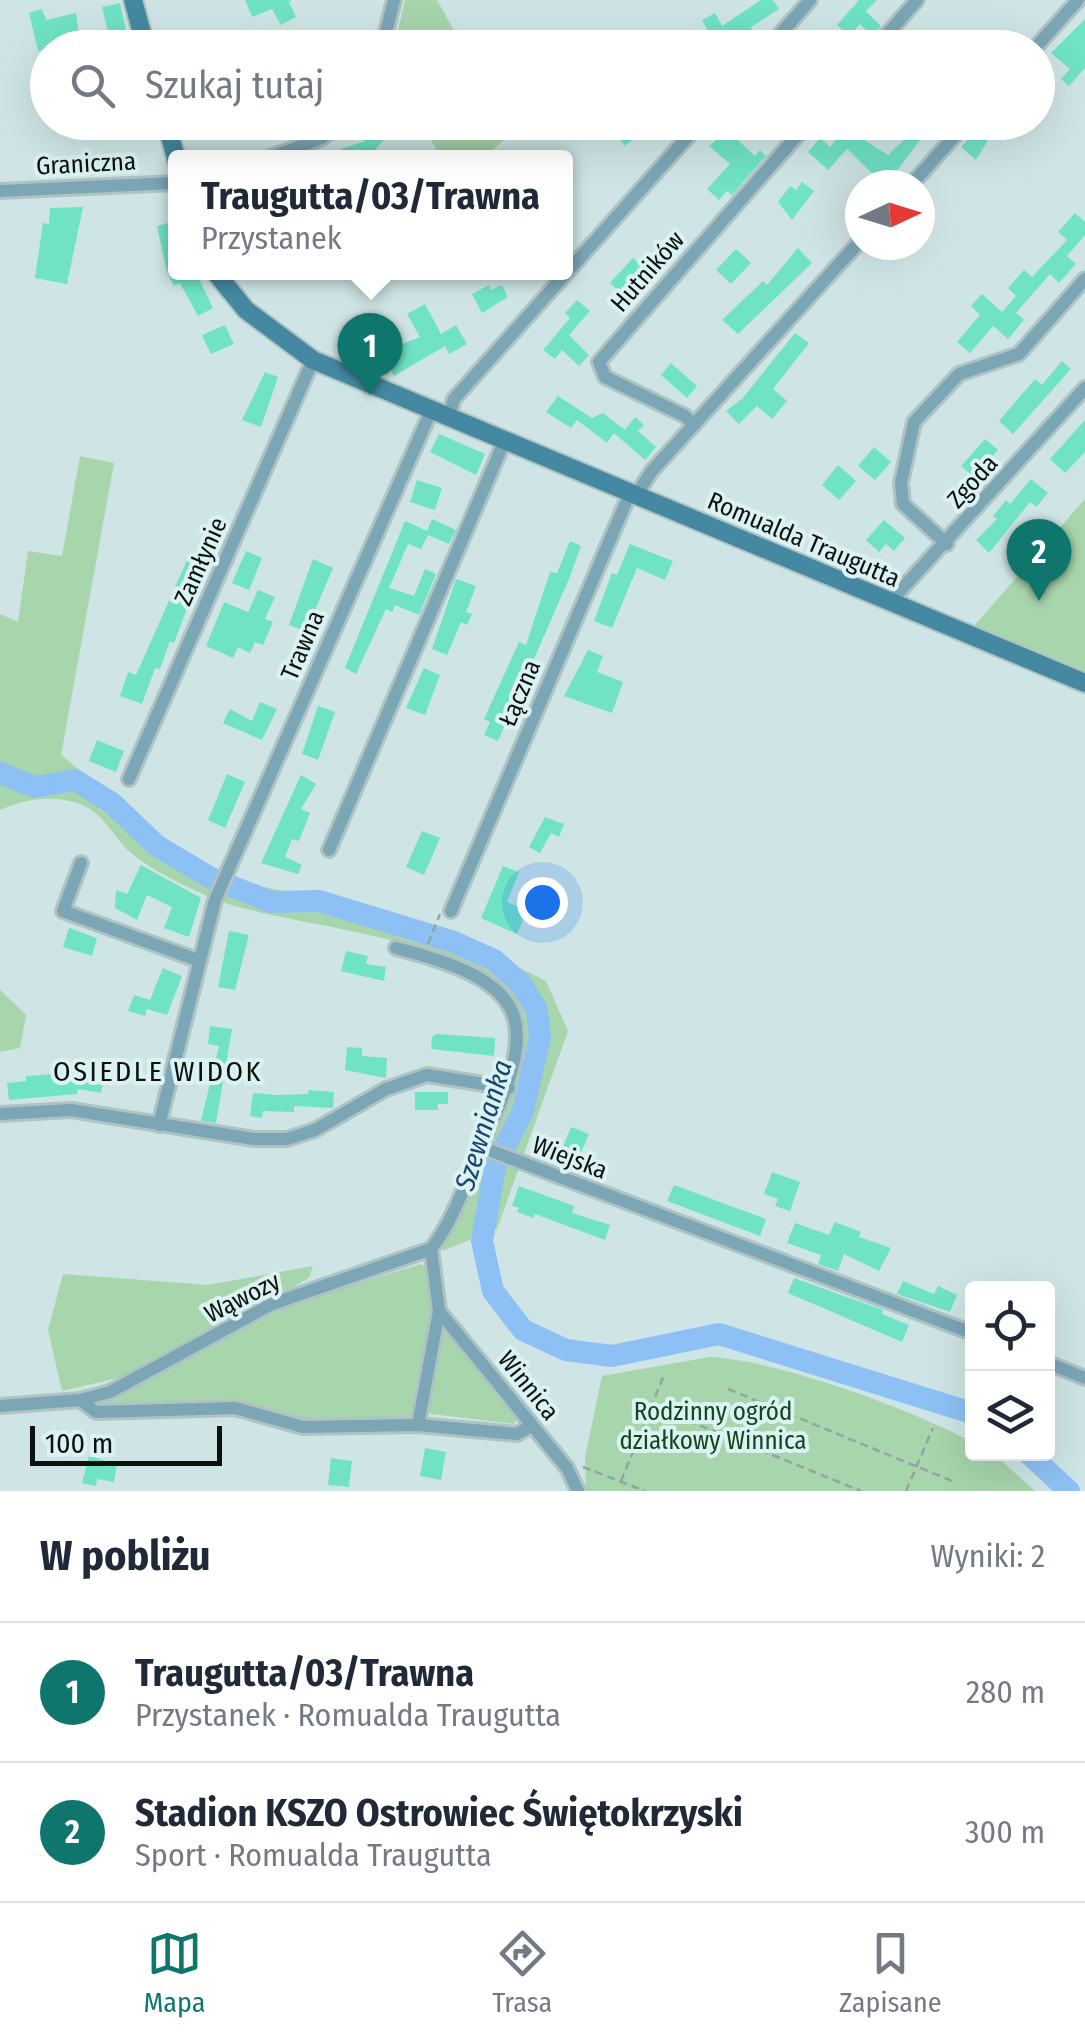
<!DOCTYPE html>
<html lang="pl">
<meta charset="utf-8">
<style>
:root{--surface:#fff;--page:#f6f6f7;--text:#1f2937;--muted:#747a83;--line:#e0e1e3;--accent:#0f766e}
body{margin:0;font-family:"Fira Sans Condensed",sans-serif;background:var(--page);color:var(--text)}
.controls{position:absolute;right:30px;bottom:30px;display:grid;overflow:hidden;border-radius:10px;box-shadow:0 10px 40px #0002}
.controls button{width:90px;height:90px;display:grid;place-items:center;padding:0;border:0;border-bottom:2px solid var(--line);background:var(--surface);color:var(--text);font:50px sans-serif}
.compass{position:absolute;left:845px;top:170px;width:90px;height:90px;border-radius:50%;background:var(--surface);box-shadow:0 10px 40px #0002;rotate:86deg}
.scale{position:absolute;left:30px;bottom:25px;width:192px;box-sizing:border-box;padding-left:10px;border:5px solid #0b1212;border-top:0;font-size:28px;line-height:35px;white-space:nowrap;color:#0b1212;-webkit-text-stroke:8px #dcf2f2;paint-order:stroke}
.you{position:absolute;left:542px;top:902px;width:35px;height:35px;margin:-25px;border:8px solid #fff;border-radius:50%;background:#1a73e8;box-shadow:0 0 0 15px #1a73e833}
.badge{display:grid;place-items:center;width:65px;height:65px;border-radius:50%;background:var(--accent);color:#fff;font-size:32px;font-weight:700}
.pin{position:absolute;translate:-50% -82px;filter:drop-shadow(0 2px 5px #0008)}
.pin::after{content:'';position:absolute;top:52px;width:35px;height:30px;background:inherit;clip-path:polygon(0 0,100% 0,50% 100%)}
.popup{position:absolute;left:168px;top:150px;width:405px;height:130px;box-sizing:border-box;display:grid;place-content:center;border-radius:10px;background:var(--surface);filter:drop-shadow(0 2px 8px #0005);font-size:32px;white-space:nowrap;color:var(--muted)}
.popup b{font-size:38px;color:var(--text)}
.popup::after{content:'';position:absolute;left:50%;top:100%;margin-left:-20px;border:20px solid transparent;border-top-color:var(--surface)}
.list{margin:0;padding:0;list-style:none}
h2{display:flex;justify-content:space-between;align-items:center;height:130px;margin:0;padding:0 40px;font-size:42px}
h2 small{font-size:32px;font-weight:400;color:var(--muted)}
.list li{display:grid;grid-template-columns:65px 1fr auto;gap:30px;align-items:center;box-sizing:border-box;height:140px;padding:0 40px;border-top:2px solid var(--line)}
.list b{display:block;font-size:38px;white-space:nowrap}
.list p{margin:0;font-size:32px;white-space:nowrap;color:var(--muted)}
.list em{font-size:32px;font-style:normal;color:var(--muted)}
.icon{flex:none;width:55px;height:55px;fill:none;stroke:currentColor;stroke-width:2;stroke-linecap:round;stroke-linejoin:round}
.map{position:relative;flex:none;width:1085px;height:1491px;overflow:hidden}
.search{position:absolute;background:var(--surface);box-shadow:0 10px 40px #0002;left:30px;right:30px;top:30px;height:110px;display:flex;align-items:center;gap:25px;box-sizing:border-box;padding:0 35px;border-radius:55px;color:var(--muted);font-size:38px}
.sheet{height:410px;background:var(--surface)}
nav{display:flex;justify-content:space-around;align-items:center;box-sizing:border-box;height:140px;border-top:2px solid var(--line);background:var(--surface);font-size:28px;color:var(--muted)}
nav a{display:grid;justify-items:center;gap:5px}
nav .on{color:var(--accent)}
.map>svg:first-child{display:block}
</style>
<div class="map">
<svg width="1085" height="1491" viewBox="0 0 1085 1491">
<rect width="100%" height="100%" fill="#cfe5e5"/>
<g fill="#a7d5ac">
<polygon points="405,0 437,0 463,47 394,47"/>
<polygon points="421,123 505,123 511,134 490,152 492,157 441,157"/>
<path d="M80 456 114 463 61 755 192 860 244 883 369 908 445 930 546 981 568 1031 497 1229 442 1251 523 1056C536 934 298 932 217 900 190 889 152 871 130 852 116 840 105 817 88 808 62 793 26 798 0 810V614L18 622 28 551 62 556Z"/>
<polygon points="1085,499 1085,673 974,626"/>
<polygon points="0,990 26,1015 20,1048 0,1052"/>
<polygon points="421,1264 430,1269 432,1324 411,1416 294,1422 241,1404 95,1406 94,1402 132,1388 288,1305"/>
<polygon points="313,1266 309,1278 135,1374 62,1391 48,1330 63,1274 208,1285"/>
<polygon points="446,1330 518,1417 514,1424 431,1414 428,1408 440,1333"/>
<path d="M710 1357C777 1360 913 1410 972 1442V1454H994L1035 1491H586L585 1457 602 1376Z"/>
</g>
<g fill="none" stroke-linecap="round" stroke-linejoin="round">
<g stroke="#8dc1f5" stroke-width="22">
<polyline points="0,773 35,787 75,780 112,803 157,846 211,878 271,902 319,901 454,942 494,960 521,984 537,1010 540,1038 523,1111 495,1166 482,1241 493,1291 523,1330 566,1350 612,1356 719,1334 972,1413"/>
<polyline points="1029,1454 1069,1491"/>
</g>
</g>
<g fill="#70e3c4">
<polygon points="245,0 292,0 289,2 296,17 281,25 272,9 252,17"/>
<polygon points="761,0 773,0 779,9 751,27 754,34 731,48 717,48 702,20 715,13 722,26"/>
<polygon points="859,0 877,0 866,11 881,26 872,36 860,24 849,36 837,25"/>
<polygon points="120,3 127,34 109,37 102,7"/>
<polygon points="42,9 46,20 76,13 80,41 38,51 29,13"/>
<polygon points="1085,19 1085,68 1069,86 1061,79 1070,69 1051,53"/>
<polygon points="369,122 388,136 367,158 344,158 341,149 365,141 358,134"/>
<polygon points="624,122 658,122 624,146 615,127"/>
<polygon points="983,122 999,122 976,160 961,147"/>
<polygon points="845,128 888,155 916,128 924,135 886,185 870,185 877,178 847,149 828,170 808,152 820,138 830,147"/>
<polygon points="728,131 755,156 760,150 766,156 732,195 727,191 719,200 707,189 730,164 709,146"/>
<polygon points="802,182 814,191 792,220 778,202 790,186 796,190"/>
<polygon points="83,207 67,284 35,278 43,223 49,224 50,208"/>
<polygon points="1075,213 1085,222 1085,235 1067,256 1076,264 1059,283 1050,274 1016,313 1024,320 1008,339 993,326 970,353 957,342 980,315 971,306 982,294 1002,312 1016,296 1008,288 1024,270 1032,277 1067,240 1058,232"/>
<polygon points="175,221 175,272 203,272 197,275 213,308 198,316 180,283 174,286 167,272 157,226"/>
<polygon points="798,248 812,263 738,334 722,320 763,281 767,285"/>
<polygon points="736,249 751,263 731,284 716,270"/>
<polygon points="633,258 646,271 624,296 610,283"/>
<polygon points="489,285 491,290 502,285 508,297 482,313 472,294"/>
<polygon points="577,300 590,311 569,335 589,355 579,366 562,350 555,359 543,350 570,318 565,313"/>
<polygon points="425,304 441,334 456,325 467,344 449,354 445,346 394,376 383,352 420,337 407,314"/>
<polygon points="225,325 234,344 211,354 202,335"/>
<polygon points="795,333 809,343 773,389 787,401 772,419 757,406 739,424 726,411 742,399"/>
<polygon points="1062,361 1071,369 1013,434 999,421 1035,379 1042,385"/>
<polygon points="671,363 697,386 687,398 661,375"/>
<polygon points="265,372 278,377 261,427 242,420"/>
<polygon points="558,396 592,418 603,413 625,430 635,417 644,425 638,431 656,447 645,460 614,433 607,443 577,420 571,428 546,412"/>
<polygon points="1085,420 1085,452 1065,473 1050,459"/>
<polygon points="439,434 485,454 476,475 430,452"/>
<polygon points="985,439 998,450 974,477 961,466"/>
<polygon points="874,447 891,462 875,480 858,466"/>
<polygon points="838,465 856,481 839,500 822,485"/>
<polygon points="1031,479 1048,493 1036,507 1030,502 989,553 976,540 997,519 993,516 1006,500 1010,504"/>
<polygon points="417,480 442,488 435,510 410,502"/>
<polygon points="432,519 456,530 449,544 428,535 421,549 408,544 389,588 414,596 425,569 436,574 419,615 395,605 392,612 386,609 356,674 345,668 405,521 427,531"/>
<polygon points="884,520 905,538 894,551 886,544 879,552 866,540"/>
<polygon points="570,541 581,546 569,579 498,741 484,735 490,722 484,719 519,642 526,645 550,572 557,573"/>
<polygon points="630,544 673,561 665,580 637,568 612,628 594,621 612,573 617,575"/>
<polygon points="246,551 262,558 249,590 232,583"/>
<polygon points="189,556 204,562 174,643 170,641 160,669 155,668 142,704 120,696 128,672 136,675"/>
<polygon points="313,559 333,568 306,631 289,625"/>
<polygon points="456,579 476,586 466,612 472,614 467,625 461,622 447,655 432,649"/>
<polygon points="258,590 275,597 265,619 273,622 263,645 255,642 250,653 238,647 233,658 206,646 224,602 248,612"/>
<polygon points="588,650 603,656 597,672 623,682 612,713 564,696"/>
<polygon points="424,668 440,675 425,715 406,708"/>
<polygon points="260,702 277,709 262,740 223,723 230,709 252,721"/>
<polygon points="318,706 335,712 318,760 302,754"/>
<polygon points="97,740 124,751 116,772 89,761"/>
<polygon points="227,774 245,782 225,828 208,820"/>
<polygon points="301,775 316,784 301,809 310,813 299,841 292,839 285,857 302,865 298,874 261,863"/>
<polygon points="545,817 564,824 559,837 551,833 540,853 529,847"/>
<polygon points="422,831 440,838 424,875 406,867"/>
<polygon points="141,865 201,898 189,937 164,928 172,907 147,895 137,920 115,908 116,890 127,894"/>
<polygon points="503,866 519,872 507,902 527,910 517,934 481,918"/>
<polygon points="69,928 97,938 92,956 63,947"/>
<polygon points="229,931 249,935 235,990 218,987"/>
<polygon points="346,951 368,956 366,964 386,967 384,981 341,971"/>
<polygon points="163,968 182,976 167,1015 147,1009 145,1016 128,1011 134,995 150,1000"/>
<polygon points="210,1026 232,1029 216,1123 201,1121 219,1046 208,1044"/>
<polygon points="437,1034 495,1038 494,1056 431,1049 432,1037"/>
<polygon points="347,1047 362,1048 362,1056 387,1058 386,1078 345,1070"/>
<polygon points="68,1067 105,1074 101,1093 78,1089 77,1094 9,1100 7,1083 26,1081 26,1076 69,1073"/>
<polygon points="309,1090 334,1092 333,1108 294,1106 294,1112 263,1111 262,1118 250,1116 253,1093 276,1095 308,1094"/>
<polygon points="415,1092 448,1092 448,1104 438,1104 438,1110 415,1110"/>
<polygon points="571,1127 589,1134 578,1159 561,1152"/>
<polygon points="772,1172 800,1182 790,1211 775,1206 778,1199 764,1194"/>
<polygon points="674,1185 766,1219 760,1236 667,1201"/>
<polygon points="519,1186 574,1206 572,1213 610,1225 605,1240 535,1214 533,1218 517,1212 519,1208 512,1206"/>
<polygon points="835,1222 861,1232 859,1237 891,1248 879,1271 844,1254 838,1271 818,1264 821,1255 787,1243 795,1223 829,1235"/>
<polygon points="794,1278 883,1310 882,1314 909,1325 902,1342 788,1293"/>
<polygon points="903,1281 934,1294 938,1286 957,1295 950,1312 897,1294"/>
<polygon points="425,1448 446,1452 441,1480 420,1476"/>
<polygon points="89,1456 117,1464 114,1482 97,1479 96,1486 82,1483"/>
<polygon points="331,1458 352,1461 349,1487 328,1485"/>
</g>
<g fill="none" stroke-linecap="round" stroke-linejoin="round">
<g stroke="#b0c3c3" stroke-width="18">
<g id="street">
<polyline points="382,48 394,0"/>
<polyline points="768,48 810,0"/>
<polyline points="875,48 917,0"/>
<polyline points="1035,48 1078,0"/>
<polyline points="269,158 322,138 343,122"/>
<polyline points="911,185 967,122"/>
<polyline points="0,191 175,183"/>
<polyline points="449,416 454,399 701,122"/>
<polyline points="694,425 685,416 605,377 599,362 809,122"/>
<polyline points="636,496 651,472 860,241"/>
<polyline points="947,544 903,504 901,483 914,422 959,374 1019,354 1085,279"/>
<polyline points="890,602 1085,388"/>
<polyline points="129,779 313,360"/>
<polyline points="329,850 504,442"/>
<polyline points="81,863 63,911 200,961"/>
<polyline points="451,911 630,493"/>
<polyline points="0,1114 71,1110 254,1139 287,1139 315,1130 386,1089 427,1075 509,1088"/>
<polyline points="159,1125 215,900 432,409"/>
<polyline points="481,1147 972,1333"/>
<polyline points="439,1311 567,1468 578,1491"/>
<polyline points="1048,1363 1085,1378"/>
<polyline points="80,1400 96,1412 235,1408 303,1427 418,1425 517,1434 531,1426"/>
<path d="M0 1406 80 1400 110 1392 272 1304 431 1249C454 1220 467 1179 482 1145 538 1024 538 984 396 948"/>
<polyline points="418,1425 439,1311 431,1249"/>
</g>
</g>
<g stroke="#b0c3c3" stroke-width="22">
<g id="secondary">
<polyline points="133,0 146,48"/>
<polyline points="166,122 176,158"/>
<polyline points="215,272 246,310 313,360 1085,683"/>
</g>
</g>
<g stroke="#92a4a4" stroke-width="2.5" stroke-dasharray="8 5" stroke-linecap="butt">
<polyline points="428,944 440,914"/>
<polyline points="728,1389 957,1483"/>
<polyline points="652,1406 861,1491"/>
<polyline points="583,1467 645,1491"/>
<polyline points="621,1481 664,1375"/>
<polyline points="906,1491 933,1428"/>
</g>
<use href="#street" stroke="#7ba6b6" stroke-width="12"/>
<use href="#secondary" stroke="#4489a1" stroke-width="18"/>
</g>
<g text-anchor="middle" stroke-width="8" stroke-linejoin="round" paint-order="stroke">
<g font-size="25" fill="#0b1212" stroke="#dcf2f2">
<text transform="translate(86 163) rotate(-3)" y="9">Graniczna</text>
<text transform="translate(647 271) rotate(-49)" y="9">Hutników</text>
<text transform="translate(972 481) rotate(-48)" y="9">Zgoda</text>
<text transform="translate(804 539) rotate(23)" y="9">Romualda Traugutta</text>
<text transform="translate(200 561) rotate(-66)" y="9">Zamłynie</text>
<text transform="translate(302 645) rotate(-67)" y="9">Trawna</text>
<text transform="translate(519 693) rotate(-67)" y="9">Łączna</text>
<text transform="translate(570 1157) rotate(21)" y="9">Wiejska</text>
<text transform="translate(242 1297) rotate(-27)" y="9">Wąwozy</text>
<text transform="translate(529 1385) rotate(51)" y="9">Winnica</text>
</g>
<g font-size="25" fill="#11461e" stroke="#dcf2f2">
<text x="713" y="1420">Rodzinny ogród<tspan x="713" dy="29">działkowy Winnica</tspan></text>
</g>
<g font-size="28" letter-spacing="2.5" fill="#0b1212" stroke="#dcf2f2">
<text x="158" y="1081">OSIEDLE WIDOK</text>
</g>
<g font-size="28" font-style="italic" fill="#174670" stroke="#dcf2f2">
<text transform="translate(483 1125) rotate(-73)" y="10">Szewnianka</text>
</g>
</g>
</svg>
<div class="controls">
<button><svg class="icon" aria-label="locate" viewBox="0 0 24 24"><circle cx="12" cy="12" r="6"/><path d="M12 2v4M12 18v4M2 12h4M18 12h4"/></svg></button>
<button><svg class="icon" aria-label="layers" viewBox="0 0 24 24"><path d="M12 4l9 5-9 5-9-5zM3 14l9 5 9-5"/></svg></button>
</div>
<svg class="compass" viewBox="-18 -18 36 36"><path d="M0-13l5 13h-10z" fill="#e53935"/><path d="M0 13l5-13h-10z" fill="#747a83"/></svg>
<div class="scale">100 m</div>
<div class="you"></div>
<div class="pin badge" style="left:370px;top:395px">1</div>
<div class="popup"><b>Traugutta/03/Trawna</b>Przystanek</div>
<div class="pin badge" style="left:1039px;top:601px">2</div>
<div class="search"><svg class="icon" aria-label="search" viewBox="0 0 24 24"><circle cx="10" cy="10" r="6"/><path d="M15 15l6 6"/></svg>Szukaj tutaj</div>
</div>
<section class="sheet">
<h2>W pobliżu<small>Wyniki: 2</small></h2>
<ul class="list">
<li><span class="badge">1</span><div><b>Traugutta/03/Trawna</b><p>Przystanek · Romualda Traugutta</p></div><em>280 m</em></li>
<li><span class="badge">2</span><div><b>Stadion KSZO Ostrowiec Świętokrzyski</b><p>Sport · Romualda Traugutta</p></div><em>300 m</em></li>
</ul>
</section>
<nav>
<a class="on"><svg class="icon" aria-label="map" viewBox="0 0 24 24"><path d="M3 6l6-2 6 2 6-2v14l-6 2-6-2-6 2zM9 4v14M15 6v14"/></svg>Mapa</a>
<a><svg class="icon" aria-label="directions" viewBox="0 0 24 24"><path d="M12 3l9 9-9 9-9-9zM9 14v-3h6M13 9l2 2-2 2"/></svg>Trasa</a>
<a><svg class="icon" aria-label="saved" viewBox="0 0 24 24"><path d="M7 4h10v16l-5-4-5 4z"/></svg>Zapisane</a>
</nav>
